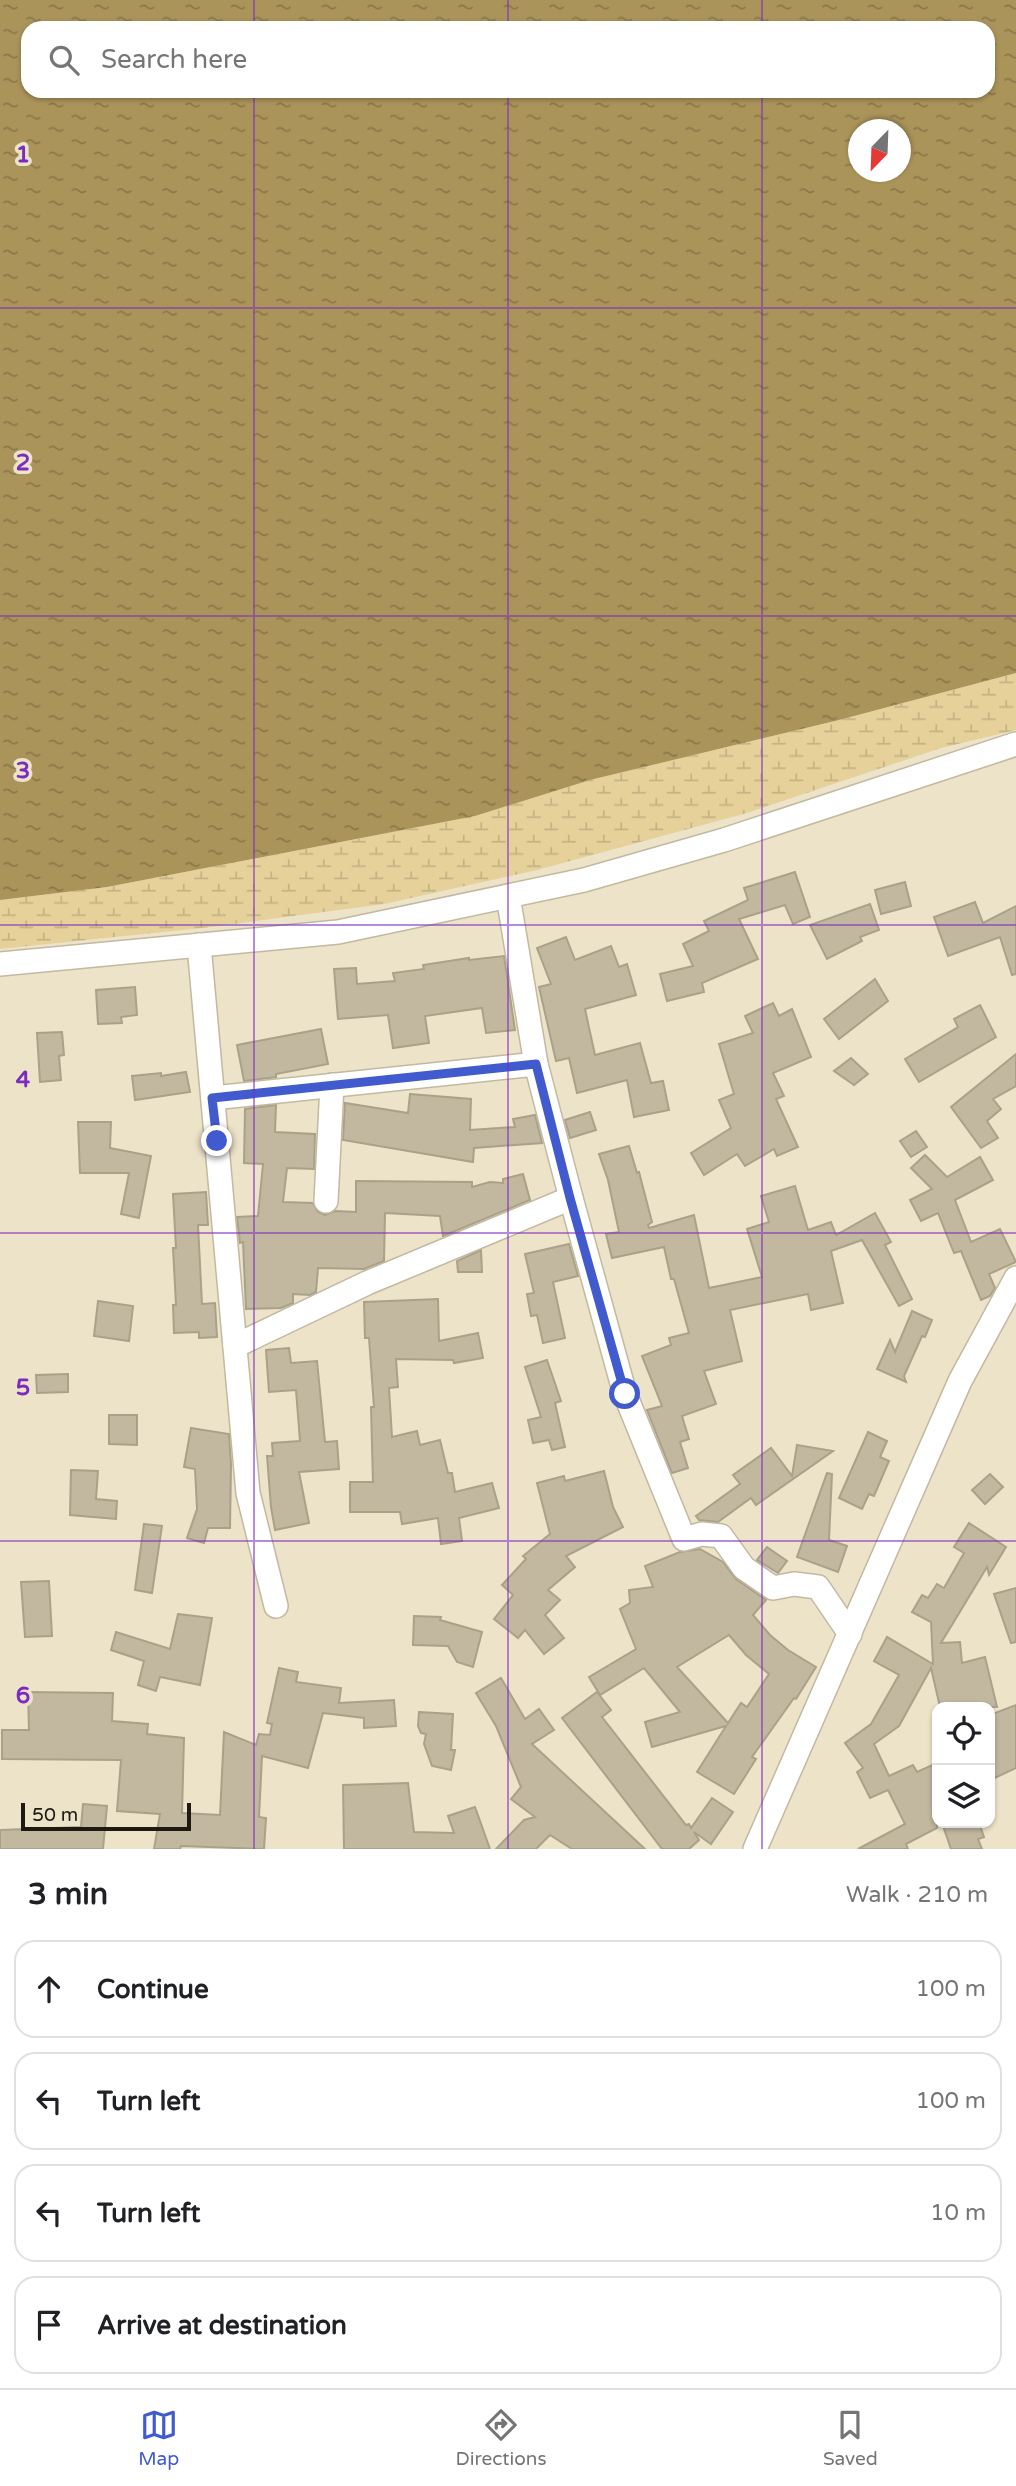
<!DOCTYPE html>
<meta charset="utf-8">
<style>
:root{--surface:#fff;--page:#f2f2f2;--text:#202124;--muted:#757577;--line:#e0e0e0;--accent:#415bce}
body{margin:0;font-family:"Varela Round",sans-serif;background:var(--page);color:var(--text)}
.controls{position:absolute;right:21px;bottom:21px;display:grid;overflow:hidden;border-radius:14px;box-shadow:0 2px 5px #0004}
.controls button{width:63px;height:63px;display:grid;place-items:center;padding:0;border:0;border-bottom:2px solid var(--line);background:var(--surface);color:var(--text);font:35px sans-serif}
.compass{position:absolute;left:848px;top:119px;width:63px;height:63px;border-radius:50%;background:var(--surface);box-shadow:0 2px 5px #0004;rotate:203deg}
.scale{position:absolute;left:21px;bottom:18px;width:170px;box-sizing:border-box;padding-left:7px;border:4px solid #1d1a11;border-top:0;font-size:19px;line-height:24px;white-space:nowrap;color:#1d1a11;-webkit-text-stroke:5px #ede3c9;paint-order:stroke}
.stop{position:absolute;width:21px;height:21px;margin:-16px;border:5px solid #415bce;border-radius:50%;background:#fff}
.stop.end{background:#415bce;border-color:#fff;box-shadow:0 2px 7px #0008}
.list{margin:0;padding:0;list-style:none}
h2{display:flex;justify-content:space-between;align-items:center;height:91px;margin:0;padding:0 28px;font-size:30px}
h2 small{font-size:23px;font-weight:400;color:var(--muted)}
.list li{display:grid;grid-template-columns:46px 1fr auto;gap:21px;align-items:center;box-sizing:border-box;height:98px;margin:0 14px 14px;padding:0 14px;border:2px solid var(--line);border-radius:21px}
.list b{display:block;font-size:26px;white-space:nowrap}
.list em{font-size:23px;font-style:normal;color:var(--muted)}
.icon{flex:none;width:38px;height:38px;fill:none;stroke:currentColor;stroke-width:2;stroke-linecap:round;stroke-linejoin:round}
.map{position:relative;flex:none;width:1016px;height:1849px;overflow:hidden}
.search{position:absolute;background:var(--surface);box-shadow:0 2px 5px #0004;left:21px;right:21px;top:21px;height:77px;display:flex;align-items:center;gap:18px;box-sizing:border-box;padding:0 24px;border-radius:21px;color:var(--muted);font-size:26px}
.sheet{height:539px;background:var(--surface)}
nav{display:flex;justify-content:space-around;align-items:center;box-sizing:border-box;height:98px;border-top:2px solid var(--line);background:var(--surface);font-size:19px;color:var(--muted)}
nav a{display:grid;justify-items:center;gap:4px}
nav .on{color:var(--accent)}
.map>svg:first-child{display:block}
</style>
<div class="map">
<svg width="1016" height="1849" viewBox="0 0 1016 1849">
<defs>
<pattern id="wetland-marsh" width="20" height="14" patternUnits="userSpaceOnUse" patternTransform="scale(1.75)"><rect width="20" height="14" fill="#e6d19b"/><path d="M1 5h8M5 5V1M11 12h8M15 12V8" fill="none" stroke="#c5b384"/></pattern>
<pattern id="water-ripples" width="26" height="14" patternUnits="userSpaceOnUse" patternTransform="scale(1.75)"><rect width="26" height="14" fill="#aa945a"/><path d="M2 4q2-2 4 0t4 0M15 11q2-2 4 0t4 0" fill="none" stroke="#8a7849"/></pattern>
</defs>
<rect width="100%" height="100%" fill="#ede3c9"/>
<polygon fill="url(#wetland-marsh)" points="1016,673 1016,730 941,748 747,813 537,870 384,904 211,927 0,949 0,900 107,887 475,816 590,780 839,720"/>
<path fill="url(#water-ripples)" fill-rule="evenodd" d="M0 0H1016V673L839 720 590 780 475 816 107 887 0 900ZM28 28H988V91H28ZM858 130H900V172H858Z"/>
<g fill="#c1b89f" stroke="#aaa189" stroke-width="2" fill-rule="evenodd">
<polygon points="795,872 810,917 793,924 785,905 739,919 758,959 702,983 704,992 667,1001 660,974 693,966 683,944 709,931 704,921 748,900 744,888"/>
<polygon points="905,882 911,906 881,914 875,890"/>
<polygon points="975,902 983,923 1016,906 1016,974 1012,975 1000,937 948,956 934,917"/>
<polygon points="870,904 879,930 860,937 862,941 827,959 810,925"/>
<polygon points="566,937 575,960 611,946 619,967 627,964 636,995 585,1009 595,1055 640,1043 651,1083 663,1081 669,1110 634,1117 627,1080 577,1093 569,1058 556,1061 539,987 551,984 537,948"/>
<polygon points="504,956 515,1030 486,1033 482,1008 425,1016 429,1043 393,1048 388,1015 338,1019 334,969 356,968 357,984 395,981 393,973 424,969 423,965 469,958 469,960"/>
<polygon points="875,979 888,1001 839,1039 824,1019"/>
<polygon points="135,987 137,1015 121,1017 122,1023 98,1024 96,990"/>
<polygon points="773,1003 779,1016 792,1009 811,1057 773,1073 784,1096 776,1099 798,1147 777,1156 774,1149 745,1166 737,1154 704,1175 691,1153 731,1128 719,1100 734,1094 719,1044 753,1033 745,1016"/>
<polygon points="980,1005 996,1037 919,1082 905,1059 958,1027 954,1019"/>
<polygon points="321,1029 328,1064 276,1074 276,1077 244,1081 237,1045"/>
<polygon points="62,1032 64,1055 59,1056 61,1080 40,1082 37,1033"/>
<polygon points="1016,1054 1016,1086 993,1099 1001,1109 987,1121 998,1138 981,1148 951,1107"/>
<polygon points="851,1058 868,1074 854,1085 834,1071"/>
<polygon points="186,1072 190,1092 135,1100 132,1076 161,1073 161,1076"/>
<polygon points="410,1094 471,1099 470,1130 515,1127 513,1119 535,1115 542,1143 474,1148 473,1162 343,1140 345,1103 408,1113"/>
<polygon points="276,1105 275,1132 315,1134 314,1169 287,1168 283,1202 313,1203 318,1212 325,1215 335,1211 356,1212 356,1181 472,1182 472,1187 490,1182 503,1183 503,1179 523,1174 530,1200 443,1236 440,1216 385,1213 384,1261 364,1269 318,1268 316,1292 310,1295 293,1294 293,1303 281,1308 246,1309 243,1242 240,1243 237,1217 258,1216 263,1164 244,1163 245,1109"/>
<polygon points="590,1112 596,1130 570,1138 565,1120"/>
<polygon points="78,1122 111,1122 110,1148 151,1156 139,1218 121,1214 129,1173 80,1173"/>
<polygon points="916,1131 927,1147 911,1157 900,1141"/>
<polygon points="629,1146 637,1173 639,1172 652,1222 648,1225 649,1228 694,1215 709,1288 762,1277 747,1229 769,1222 761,1196 795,1186 808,1230 831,1222 836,1235 875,1213 891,1242 885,1245 912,1299 899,1306 862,1240 831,1251 843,1303 811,1310 808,1294 730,1310 742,1361 704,1371 716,1404 682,1416 689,1439 680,1442 688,1468 672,1473 647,1410 662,1406 642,1356 671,1345 669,1338 689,1333 674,1279 671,1279 664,1247 612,1258 606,1234 619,1232 608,1180 599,1154"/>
<polygon points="925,1155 947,1177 980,1157 993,1180 955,1200 971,1242 1000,1229 1016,1262 989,1274 995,1288 990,1296 981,1300 961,1251 954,1253 938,1213 921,1221 910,1200 932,1189 911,1168"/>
<polygon points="206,1192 208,1225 198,1225 202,1304 215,1303 217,1337 199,1338 199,1332 174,1333 173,1305 176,1305 173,1248 176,1248 173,1194"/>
<polygon points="569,1244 578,1276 553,1282 565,1338 543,1343 537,1315 531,1316 527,1294 534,1293 525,1254"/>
<polygon points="481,1250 482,1272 458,1272 457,1261"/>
<polygon points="438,1299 439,1341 478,1333 483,1358 454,1363 453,1360 396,1359 398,1387 389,1388 392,1437 417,1431 420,1445 440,1440 448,1473 452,1473 455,1492 492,1483 499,1508 459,1518 462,1541 441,1544 438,1518 402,1524 400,1512 350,1512 350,1482 373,1482 371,1407 374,1407 369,1338 365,1338 364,1302"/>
<polygon points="98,1301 133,1306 129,1341 94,1336"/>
<polygon points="912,1311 932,1320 925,1337 922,1336 904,1376 906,1382 877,1369 890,1340 895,1352"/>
<polygon points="289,1348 291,1363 317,1361 325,1442 337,1441 339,1469 299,1472 309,1523 275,1530 271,1507 267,1456 273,1456 272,1443 300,1441 296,1390 269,1392 266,1350"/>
<polygon points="547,1360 561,1401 555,1403 565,1447 552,1450 549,1440 533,1443 528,1420 541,1417 525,1367"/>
<polygon points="68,1374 68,1392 37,1393 36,1375"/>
<polygon points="109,1415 137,1415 137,1445 109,1444"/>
<polygon points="191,1428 229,1434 231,1464 230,1528 208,1528 204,1543 187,1538 197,1509 195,1469 184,1467"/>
<polygon points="868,1432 887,1441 880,1457 889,1461 874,1496 869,1494 862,1509 839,1498"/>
<polygon points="797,1445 833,1451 756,1505 751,1498 718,1522 699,1520 696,1516 740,1484 733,1475 771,1448 792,1476"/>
<polygon points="71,1470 98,1471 96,1499 117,1501 116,1519 70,1515"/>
<polygon points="604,1471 613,1507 623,1527 566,1556 575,1567 548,1590 560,1600 545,1615 564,1638 544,1654 525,1630 518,1638 494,1619 513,1595 502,1585 526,1559 523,1556 550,1534 537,1483 564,1476 565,1481"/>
<polygon points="827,1473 832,1474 829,1540 847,1546 838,1572 797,1557"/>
<polygon points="990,1474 1003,1487 985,1504 972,1490"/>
<polygon points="969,1523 1006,1547 989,1575 987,1567 941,1643 960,1642 962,1663 985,1657 997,1707 940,1707 931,1668 899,1726 874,1744 889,1776 913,1765 917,1772 937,1763 937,1828 906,1844 908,1849 858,1849 905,1824 888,1790 870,1798 857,1772 863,1768 845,1743 871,1724 899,1675 874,1661 887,1637 933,1664 931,1622 912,1612 922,1595 928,1598 937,1584 944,1588 964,1553 954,1547"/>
<polygon points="144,1524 162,1526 152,1593 135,1590"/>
<polygon points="767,1547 787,1561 778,1573 757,1560"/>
<path d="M700 1549 723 1562 736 1579 766 1600 753 1615 770 1635 788 1650 816 1667 796 1699 794 1698 752 1757 756 1759 734 1794 697 1772 726 1726 652 1747 645 1722 680 1712 644 1668 600 1695 589 1677 636 1649 620 1609 630 1603 629 1590 653 1587 645 1566 680 1552ZM729 1635 746 1655 769 1674 747 1707 741 1703 728 1723 677 1667Z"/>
<polygon points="49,1581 52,1636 25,1637 21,1582"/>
<polygon points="1016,1588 1016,1642 1011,1643 994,1594"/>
<polygon points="178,1614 212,1618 200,1685 160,1677 156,1691 138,1685 144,1661 111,1650 116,1632 170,1649"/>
<polygon points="414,1616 441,1617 440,1620 482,1632 473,1667 457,1662 448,1646 413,1645"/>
<polygon points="279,1668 298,1672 296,1682 341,1688 339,1703 394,1700 396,1726 364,1728 364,1718 323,1713 308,1768 262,1756 259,1817 266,1818 264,1849 181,1846 180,1849 154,1849 160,1814 117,1811 121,1760 2,1759 2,1730 29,1730 28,1692 113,1693 112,1721 148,1724 147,1734 184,1738 182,1813 220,1815 224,1732 256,1745 259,1734 270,1735 272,1724 267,1723"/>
<polygon points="501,1678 525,1719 539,1709 554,1730 532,1744 645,1849 572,1849 550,1835 536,1849 496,1849 524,1820 535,1817 511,1799 521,1787 496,1726 476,1693"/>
<polygon points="597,1692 611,1710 602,1717 686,1825 689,1824 691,1828 712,1798 733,1812 711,1844 694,1832 699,1840 689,1849 662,1849 562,1718"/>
<polygon points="1016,1705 1016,1768 995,1778 990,1767 990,1715"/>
<polygon points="419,1712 453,1714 451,1750 455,1750 451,1770 432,1766 424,1744 426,1734 421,1733 418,1726"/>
<polygon points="408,1783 414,1832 454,1833 448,1816 475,1807 490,1849 344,1849 343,1785"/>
<polygon points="83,1804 107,1806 103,1849 0,1849 0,1830 81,1827"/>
<polygon points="942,1823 979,1823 984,1837 978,1839 982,1849 951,1849"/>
</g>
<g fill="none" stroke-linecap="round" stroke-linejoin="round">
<g stroke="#c2b9a0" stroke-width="26">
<g id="minor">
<polyline points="508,896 536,1064 571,1198 625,1394 684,1539 702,1534 721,1536 744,1568 773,1588 794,1584 818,1587 850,1634"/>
<polyline points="199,945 248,1493 276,1606"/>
<polyline points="0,964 338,932 584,880 724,840 1016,744"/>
<polyline points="213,1098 536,1064"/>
<polyline points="326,1201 332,1085"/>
<polyline points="235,1346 367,1283 571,1198"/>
<polyline points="755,1849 960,1381 1016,1278"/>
</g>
</g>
<use href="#minor" stroke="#fff" stroke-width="23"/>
</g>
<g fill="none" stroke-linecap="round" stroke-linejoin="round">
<polyline stroke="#415bce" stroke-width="9" points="217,1141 212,1098 536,1064 570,1198 625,1394"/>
</g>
<path fill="none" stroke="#7b2cbf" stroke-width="2" stroke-opacity="0.55" d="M254 0V28M508 0V28M762 0V28M254 91V1849M508 91V1849M762 91V1849M0 308H1016M0 616H1016M0 925H1016M0 1233H1016M0 1541H1016"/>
<g font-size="23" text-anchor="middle" font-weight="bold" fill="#7b2cbf" stroke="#ede3c9" stroke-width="7" stroke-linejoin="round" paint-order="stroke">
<text x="23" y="162">1</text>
<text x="23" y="470">2</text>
<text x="23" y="778">3</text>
<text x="23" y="1087">4</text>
<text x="23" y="1395">5</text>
<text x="23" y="1703">6</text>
</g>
</svg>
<div class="controls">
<button><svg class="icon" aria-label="locate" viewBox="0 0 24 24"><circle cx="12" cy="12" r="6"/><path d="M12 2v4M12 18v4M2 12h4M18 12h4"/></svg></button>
<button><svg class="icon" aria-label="layers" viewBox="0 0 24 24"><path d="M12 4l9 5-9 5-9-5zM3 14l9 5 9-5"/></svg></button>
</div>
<svg class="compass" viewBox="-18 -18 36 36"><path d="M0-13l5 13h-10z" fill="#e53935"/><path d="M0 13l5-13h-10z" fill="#757577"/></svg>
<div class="scale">50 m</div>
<div class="stop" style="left:625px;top:1394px"></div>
<div class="stop end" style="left:217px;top:1141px"></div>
<div class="search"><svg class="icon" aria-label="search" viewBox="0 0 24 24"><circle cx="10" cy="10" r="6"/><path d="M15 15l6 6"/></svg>Search here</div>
</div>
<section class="sheet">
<h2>3 min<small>Walk · 210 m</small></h2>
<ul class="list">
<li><svg class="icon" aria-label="ahead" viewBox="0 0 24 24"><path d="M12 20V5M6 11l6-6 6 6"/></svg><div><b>Continue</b></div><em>100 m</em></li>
<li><svg class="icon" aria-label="left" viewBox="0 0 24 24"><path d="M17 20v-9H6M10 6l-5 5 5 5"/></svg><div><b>Turn left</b></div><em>100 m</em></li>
<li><svg class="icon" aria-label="left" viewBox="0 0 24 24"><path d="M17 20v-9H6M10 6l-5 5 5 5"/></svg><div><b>Turn left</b></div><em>10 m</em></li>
<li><svg class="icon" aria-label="arrive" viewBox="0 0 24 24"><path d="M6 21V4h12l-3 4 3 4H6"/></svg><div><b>Arrive at destination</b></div></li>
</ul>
</section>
<nav>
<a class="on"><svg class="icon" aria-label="map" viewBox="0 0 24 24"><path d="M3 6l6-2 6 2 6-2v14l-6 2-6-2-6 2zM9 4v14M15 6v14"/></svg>Map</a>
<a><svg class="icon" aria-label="directions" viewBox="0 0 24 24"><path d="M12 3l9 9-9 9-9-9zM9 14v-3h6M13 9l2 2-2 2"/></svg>Directions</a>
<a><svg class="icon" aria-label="saved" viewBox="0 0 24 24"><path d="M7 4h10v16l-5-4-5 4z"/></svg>Saved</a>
</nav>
